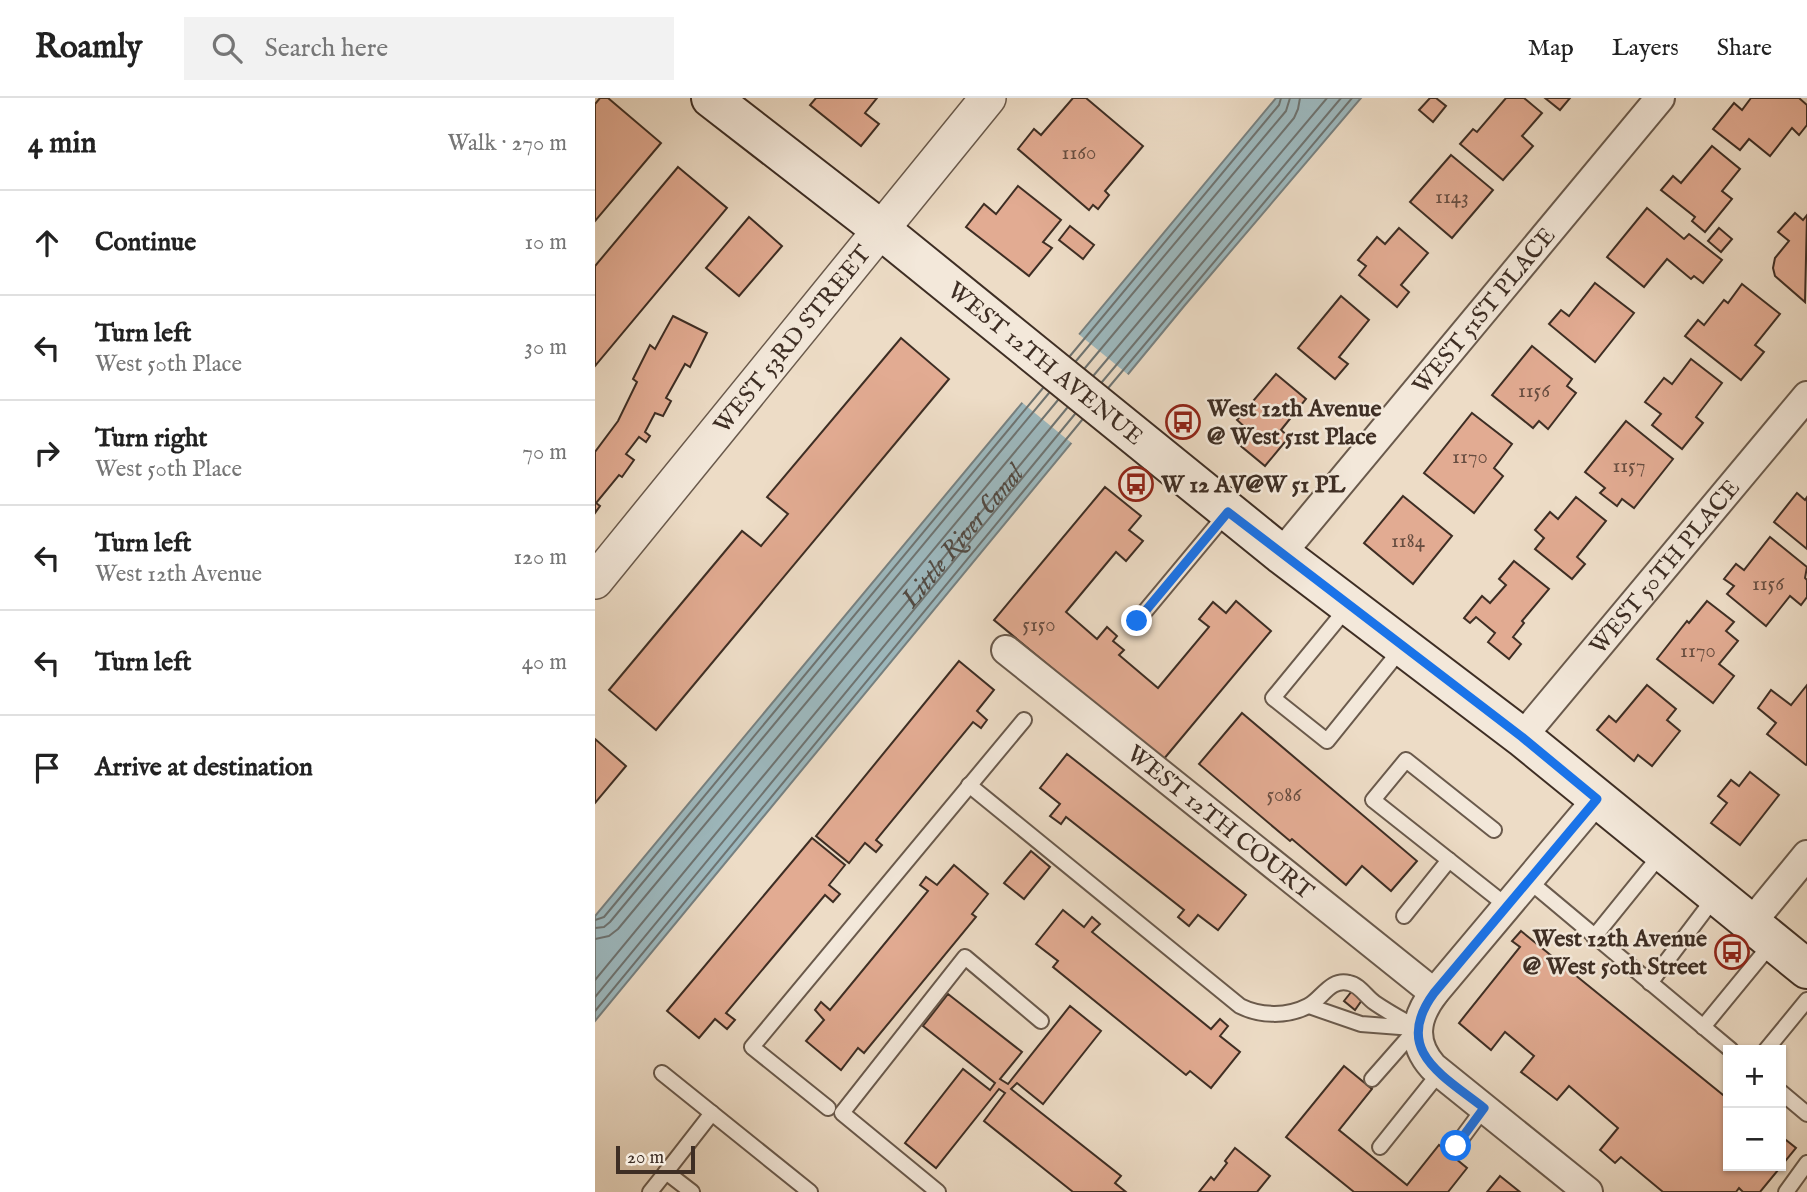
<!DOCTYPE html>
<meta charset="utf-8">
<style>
:root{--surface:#fff;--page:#f2f2f2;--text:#222;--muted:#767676;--line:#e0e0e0}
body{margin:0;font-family:"IM FELL English",serif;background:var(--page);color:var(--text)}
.controls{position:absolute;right:21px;bottom:21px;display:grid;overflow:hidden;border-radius:0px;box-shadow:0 2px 5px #0004}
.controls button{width:63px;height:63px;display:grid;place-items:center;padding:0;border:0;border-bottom:2px solid var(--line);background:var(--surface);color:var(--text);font:35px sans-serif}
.scale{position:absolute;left:21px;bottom:18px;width:79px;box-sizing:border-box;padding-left:7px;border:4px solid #3e2e24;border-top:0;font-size:19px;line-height:24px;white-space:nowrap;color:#3e2e24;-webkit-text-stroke:5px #f3e8da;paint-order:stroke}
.stop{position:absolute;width:21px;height:21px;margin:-16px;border:5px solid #1a73e8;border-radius:50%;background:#fff}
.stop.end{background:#1a73e8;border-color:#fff;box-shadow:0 2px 7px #0008}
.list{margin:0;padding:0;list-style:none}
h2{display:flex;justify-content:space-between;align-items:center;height:91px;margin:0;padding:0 28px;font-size:30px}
h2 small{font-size:23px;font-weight:400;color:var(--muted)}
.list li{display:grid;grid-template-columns:46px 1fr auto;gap:21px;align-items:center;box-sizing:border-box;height:105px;padding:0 28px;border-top:2px solid var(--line)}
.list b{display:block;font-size:26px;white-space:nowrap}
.list p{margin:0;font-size:23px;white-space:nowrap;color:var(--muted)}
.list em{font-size:23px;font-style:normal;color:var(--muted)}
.icon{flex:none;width:38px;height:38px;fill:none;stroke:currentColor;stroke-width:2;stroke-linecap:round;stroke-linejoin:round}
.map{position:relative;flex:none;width:1212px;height:1094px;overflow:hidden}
header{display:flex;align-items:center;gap:42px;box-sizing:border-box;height:98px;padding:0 35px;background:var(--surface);border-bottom:2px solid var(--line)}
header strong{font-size:33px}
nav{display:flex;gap:38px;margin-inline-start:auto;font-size:24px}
.search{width:490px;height:63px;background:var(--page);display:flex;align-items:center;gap:18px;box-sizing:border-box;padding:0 24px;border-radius:0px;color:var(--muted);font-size:26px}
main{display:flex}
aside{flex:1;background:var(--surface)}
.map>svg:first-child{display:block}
</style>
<header>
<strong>Roamly</strong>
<div class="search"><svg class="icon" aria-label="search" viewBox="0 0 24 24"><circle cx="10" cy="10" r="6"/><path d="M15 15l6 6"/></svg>Search here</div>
<nav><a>Map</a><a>Layers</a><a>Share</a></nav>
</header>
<main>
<aside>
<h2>4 min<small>Walk · 270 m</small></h2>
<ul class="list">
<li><svg class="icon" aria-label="ahead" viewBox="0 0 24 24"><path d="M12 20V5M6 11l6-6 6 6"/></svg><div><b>Continue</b></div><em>10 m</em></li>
<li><svg class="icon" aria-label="left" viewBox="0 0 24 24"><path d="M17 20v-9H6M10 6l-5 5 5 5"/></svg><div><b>Turn left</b><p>West 50th Place</p></div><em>30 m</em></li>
<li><svg class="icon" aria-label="right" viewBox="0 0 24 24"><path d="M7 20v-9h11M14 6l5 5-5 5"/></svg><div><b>Turn right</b><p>West 50th Place</p></div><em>70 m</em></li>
<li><svg class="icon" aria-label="left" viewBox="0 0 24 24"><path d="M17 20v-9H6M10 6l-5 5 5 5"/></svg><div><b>Turn left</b><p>West 12th Avenue</p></div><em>120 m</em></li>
<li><svg class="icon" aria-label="left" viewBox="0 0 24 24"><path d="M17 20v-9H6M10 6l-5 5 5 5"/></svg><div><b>Turn left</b></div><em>40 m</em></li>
<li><svg class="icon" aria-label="arrive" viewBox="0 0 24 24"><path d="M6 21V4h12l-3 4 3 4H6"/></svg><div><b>Arrive at destination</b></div></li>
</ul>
</aside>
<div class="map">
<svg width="1212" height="1094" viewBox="0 0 1212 1094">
<rect width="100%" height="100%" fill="#eddcc6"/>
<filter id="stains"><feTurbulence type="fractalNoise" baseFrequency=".00286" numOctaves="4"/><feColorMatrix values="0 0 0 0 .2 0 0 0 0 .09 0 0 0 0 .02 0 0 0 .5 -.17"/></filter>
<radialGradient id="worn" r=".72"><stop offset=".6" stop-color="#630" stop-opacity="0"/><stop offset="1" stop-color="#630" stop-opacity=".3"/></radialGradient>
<polygon fill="#9db9bf" stroke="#778181" stroke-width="2" points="681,0 766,0 590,207 0,923 0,818"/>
<polygon fill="#eddcc6" points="481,234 536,279 479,347 424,302"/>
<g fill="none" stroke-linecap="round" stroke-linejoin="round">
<g stroke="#6e7472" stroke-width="2">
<polyline points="475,258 684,7 686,0"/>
<polyline points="481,263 691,13 695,0"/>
<polyline points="490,270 699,20 703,11 705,0"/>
<polyline points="499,277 732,0"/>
<polyline points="507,284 746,0"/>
<polyline points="514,289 757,0"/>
<polyline points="0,822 9,819 448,290"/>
<polyline points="0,830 9,829 15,824 454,295"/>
<polyline points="0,841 14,838 23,831 463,302"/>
<path id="s1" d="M0 882 472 310"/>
<polyline points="0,899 480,316"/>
<polyline points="0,913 487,322"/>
</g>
</g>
<g fill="#e2ab92" stroke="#3e2e24" stroke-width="2">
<polygon points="5,0 13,0 66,45 0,123 0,6"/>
<polygon points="221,0 282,0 270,15 284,26 266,48 215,7"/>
<polygon points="478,0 491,0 548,48 510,93 514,97 503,111 498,107 494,112 423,51 439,31 446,37"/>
<polygon points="835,0 841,0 851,8 838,24 824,12"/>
<polygon points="911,0 929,0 947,15 927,38 938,48 908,82 865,46 878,31 882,34"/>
<polygon points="950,0 975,0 965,12"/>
<polygon points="1156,0 1204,0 1212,7 1212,27 1204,37 1197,30 1175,58 1154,41 1145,52 1118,31 1139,5 1147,12"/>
<polygon points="1117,48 1145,71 1127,93 1137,101 1110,134 1097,123 1100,119 1066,92 1078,78 1086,85"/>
<polygon points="856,57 898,92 857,140 815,104"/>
<polygon points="83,69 132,110 0,268 0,168"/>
<polygon points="423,88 466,122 448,144 457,150 434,178 371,129 389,106 401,116"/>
<polygon points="1052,110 1089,141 1094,136 1127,162 1108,185 1099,178 1096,181 1072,161 1049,189 1012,159"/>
<polygon points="1200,115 1208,122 1212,117 1210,204 1180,178 1178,170 1180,160 1194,143 1183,134"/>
<polygon points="154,119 187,148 144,198 111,170"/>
<polygon points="475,128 499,147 488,161 464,142"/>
<polygon points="804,130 833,155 806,187 814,194 802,209 764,177 771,168 763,162 782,139 790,146"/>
<polygon points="1124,130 1137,141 1126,154 1113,143"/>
<polygon points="1000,185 1039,215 1000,264 954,226 966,212 974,218"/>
<polygon points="1147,186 1185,216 1160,247 1169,254 1146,282 1090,238 1103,222 1109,227 1129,202 1133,205"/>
<polygon points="746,198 774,222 744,259 753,266 740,281 703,250"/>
<polygon points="78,218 112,235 95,269 90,266 71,300 76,303 68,318 60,315 50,334 55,338 51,344 44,339 31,356 39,362 27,379 24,377 1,405 5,408 0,415 0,354 23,323 42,284 38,281 55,247 60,251"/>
<polygon points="306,240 354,281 61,632 14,592 147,433 166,448 193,416 172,399"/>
<polygon points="937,248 977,281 972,288 981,295 953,331 944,323 938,330 897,297"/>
<polygon points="1096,261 1127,285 1101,319 1108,325 1087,351 1057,327 1066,316 1050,304 1069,280 1077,286"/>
<polygon points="681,276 711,301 686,332 694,339 670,368 641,344 652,331 642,322"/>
<polygon points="877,315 917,346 899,370 908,378 879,415 829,375"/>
<polygon points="1031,323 1078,361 1039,410 1027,401 1022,408 1005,395 1010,390 990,374"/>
<polygon points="510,389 546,418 534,432 548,443 531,463 521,454 471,514 502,541 512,529 522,538 518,543 529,552 524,557 563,590 614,529 604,521 618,504 631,515 641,503 676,533 568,662 399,522"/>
<polygon points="1202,395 1210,402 1212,399 1212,451 1179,424"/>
<polygon points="808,398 857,438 818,486 769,445"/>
<polygon points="981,399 1011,423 982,459 990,466 977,481 940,451 949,440 940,432 955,414 963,421"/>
<polygon points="1175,439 1212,469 1210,480 1212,482 1212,499 1206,507 1195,498 1171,528 1132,496 1139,488 1129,481 1141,466 1149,472"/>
<polygon points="919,463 954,491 927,523 929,525 918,539 926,546 914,561 893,544 900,535 881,519 875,525 869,520 887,498 895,505 911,487 904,481"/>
<polygon points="1112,503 1139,524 1131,533 1143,543 1124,566 1139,578 1118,605 1062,561 1092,523 1094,525"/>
<polygon points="364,563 399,592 382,613 392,622 386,630 378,624 281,742 287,747 281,754 270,745 254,765 221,738"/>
<polygon points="1052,587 1081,611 1072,622 1085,633 1057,668 1043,657 1039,663 1002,632 1014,618 1021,624"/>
<polygon points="1212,587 1212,666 1211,667 1172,636 1181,625 1163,610 1176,592 1196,607"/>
<polygon points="647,615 822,763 796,793 767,768 751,787 697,741 695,743 604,666"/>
<polygon points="0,641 31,668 0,705"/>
<polygon points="472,656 651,797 623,832 603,817 594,828 583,819 589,812 471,719 466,726 455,718 465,706 445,690"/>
<polygon points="1155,674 1184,697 1145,747 1116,725 1132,705 1123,698 1136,682 1144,688"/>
<polygon points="217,740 250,767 234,787 245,796 238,804 230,797 131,915 140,922 132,931 120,921 104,940 72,913"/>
<polygon points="436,753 455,769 429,801 409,785"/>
<polygon points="359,767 393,796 377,816 381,819 269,955 263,950 246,972 211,943 229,922 220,912 226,904 235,912 333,793 325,787 331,779 342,787"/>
<polygon points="468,812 489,829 497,819 505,826 497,834 616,931 625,921 633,928 625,938 645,954 616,990 595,973 591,977 458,869 463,863 441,846"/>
<polygon points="926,833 1133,1001 1133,1068 1186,1068 1186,1038 1201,1050 1165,1094 1148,1094 1144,1090 1141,1094 1068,1094 1026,1059 1020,1065 1005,1052 1023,1030 974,988 962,1002 926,974 939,958 910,934 896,952 864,925 925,849 917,843"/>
<polygon points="757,893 767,902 760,912 749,903"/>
<polygon points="353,896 427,954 405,981 413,986 475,908 506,933 448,1006 422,985 416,991 526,1078 520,1085 531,1094 478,1094 389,1023 410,995 404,991 341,1070 310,1045 368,971 395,992 400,985 328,928"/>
<polygon points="749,968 777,991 744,1032 812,1087 844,1047 872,1070 853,1094 759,1094 691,1039"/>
<polygon points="640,1050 675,1078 662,1094 604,1094 616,1079 619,1082 632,1065 630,1063"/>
<polygon points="905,1078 925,1094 892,1094"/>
</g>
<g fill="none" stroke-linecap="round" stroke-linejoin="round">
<g stroke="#6a5a4c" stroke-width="18">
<g id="service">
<polyline points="752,510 678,600 732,643 807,550"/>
<polyline points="542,523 632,415"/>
<path d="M374 687 645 908C665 918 692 919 713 908 727 901 735 880 754 885 765 887 771 899 780 905 793 914 808 922 822 930"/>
<polyline points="899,732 811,662 778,702 912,808"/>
<polyline points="934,783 1136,952"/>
<polyline points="809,818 854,762"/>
<polyline points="999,839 1067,755"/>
<polyline points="1055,885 1120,799"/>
<polyline points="714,908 766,926 818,930"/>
<polyline points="1108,929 1177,845"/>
<polyline points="1171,952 1212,902"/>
<polyline points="67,975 215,1094"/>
<polyline points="777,981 821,931"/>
<polyline points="1186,994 1212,1016"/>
<polyline points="233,1010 157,949 429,622"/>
<polyline points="861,1048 889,1010"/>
<polyline points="785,1049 845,974"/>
<polyline points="55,1094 71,1074"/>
<polyline points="97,1094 71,1074 117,1015"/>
<polyline points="343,1094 247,1015 370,859 446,923"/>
<polyline points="1191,1094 1212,1065"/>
</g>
</g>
<g stroke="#6a5a4c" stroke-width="32">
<g id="minor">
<path id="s2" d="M686 456 1065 0"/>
<path id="s3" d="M411 552 839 895"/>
<path id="s4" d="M927 639 1212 298"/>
<polyline points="1156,825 1212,757"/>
<path d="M993 1094 838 969C816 944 820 920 839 895L1002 701"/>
</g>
</g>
<g stroke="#6a5a4c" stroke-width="38">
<g id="tertiary">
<path id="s5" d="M0 483 393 0"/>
</g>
</g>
<g stroke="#3e2e24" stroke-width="42">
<g id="secondary">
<path id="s6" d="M116 0 285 131 686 456 927 639 1212 871"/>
</g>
</g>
<use href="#service" stroke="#f3e8da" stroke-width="14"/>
<use href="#minor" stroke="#f3e8da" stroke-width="28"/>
<use href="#tertiary" stroke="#f3e8da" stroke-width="35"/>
<use href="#secondary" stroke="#f3e8da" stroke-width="38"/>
</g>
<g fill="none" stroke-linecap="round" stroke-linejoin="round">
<path stroke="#1a73e8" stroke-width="9" d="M542 523 633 414 927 639 1002 701 839 895C797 952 847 977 889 1010L861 1048"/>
</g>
<defs>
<g id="bus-ring" transform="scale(1.75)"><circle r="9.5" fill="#f3e8da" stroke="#8f2418" stroke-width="1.5"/><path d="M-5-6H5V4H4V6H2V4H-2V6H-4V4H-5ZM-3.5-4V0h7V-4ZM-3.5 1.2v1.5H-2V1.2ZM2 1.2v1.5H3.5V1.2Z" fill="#8f2418"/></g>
</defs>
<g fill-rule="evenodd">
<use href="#bus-ring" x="588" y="324"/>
<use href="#bus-ring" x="541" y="386"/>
<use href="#bus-ring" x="1137" y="854"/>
</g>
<g text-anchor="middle" stroke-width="5" stroke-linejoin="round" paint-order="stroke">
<g font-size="21" fill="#674d40">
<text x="484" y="61">1160</text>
<text x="857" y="105">1143</text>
<text x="939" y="299">1156</text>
<text x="875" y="365">1170</text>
<text x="1034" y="374">1157</text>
<text x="813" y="449">1184</text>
<text x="1173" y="492">1156</text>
<text x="444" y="533">5150</text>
<text x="1103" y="559">1170</text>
<text x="689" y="703">5086</text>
</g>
<g font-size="24" fill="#3e2e24" stroke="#f3e8da">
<text dy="8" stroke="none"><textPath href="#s2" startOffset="317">WEST 51ST PLACE</textPath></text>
<text dy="8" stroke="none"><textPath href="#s5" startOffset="312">WEST 53RD STREET</textPath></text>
<text dy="8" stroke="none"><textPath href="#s6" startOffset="427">WEST 12TH AVENUE</textPath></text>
<text dy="8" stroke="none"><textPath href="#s4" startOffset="222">WEST 50TH PLACE</textPath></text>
<text dy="8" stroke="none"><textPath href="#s3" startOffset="275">WEST 12TH COURT</textPath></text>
</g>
<g font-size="24" font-weight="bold" fill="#3e2e24" stroke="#f3e8da" text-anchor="start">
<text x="612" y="318">West 12th Avenue<tspan x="612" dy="28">@ West 51st Place</tspan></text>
<text x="566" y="394">W 12 AV@W 51 PL</text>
<text x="1112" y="848" text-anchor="end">West 12th Avenue<tspan x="1112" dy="28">@ West 50th Street</tspan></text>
</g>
<g font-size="26" font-style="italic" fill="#514a43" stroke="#f3e8da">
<text dy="9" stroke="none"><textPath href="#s1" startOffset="576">Little River Canal</textPath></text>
</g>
</g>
<rect width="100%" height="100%" filter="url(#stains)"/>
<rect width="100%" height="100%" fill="url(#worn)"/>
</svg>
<div class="controls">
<button>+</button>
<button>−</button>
</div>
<div class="scale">20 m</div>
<div class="stop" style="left:861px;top:1048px"></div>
<div class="stop end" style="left:542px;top:523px"></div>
</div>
</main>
